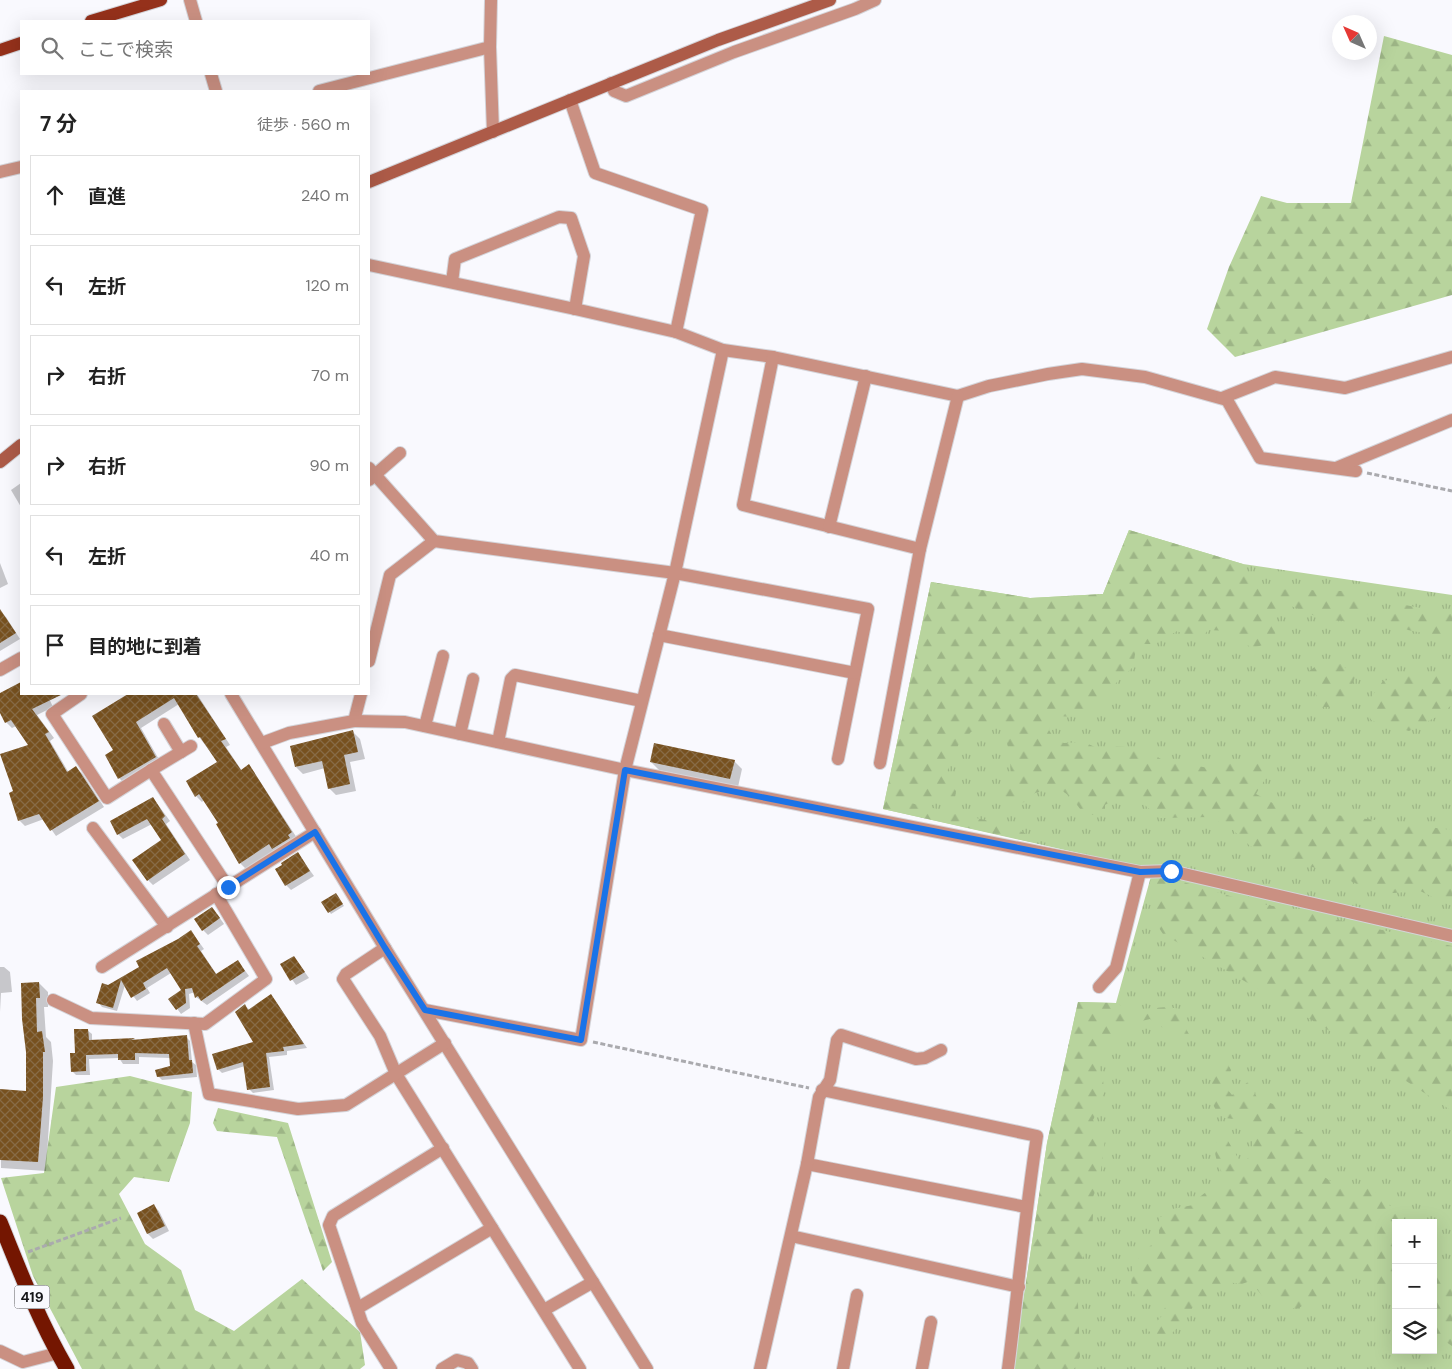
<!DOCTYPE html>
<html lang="ja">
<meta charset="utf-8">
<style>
:root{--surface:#fff;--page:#f2f2f2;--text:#222;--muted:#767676;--line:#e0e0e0}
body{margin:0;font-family:"DM Sans","Noto Sans JP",sans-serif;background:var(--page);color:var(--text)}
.controls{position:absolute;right:15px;bottom:15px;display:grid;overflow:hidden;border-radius:0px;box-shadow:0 5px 20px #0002}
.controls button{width:45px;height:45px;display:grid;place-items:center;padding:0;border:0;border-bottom:1px solid var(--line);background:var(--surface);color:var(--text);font:25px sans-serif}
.compass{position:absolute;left:1332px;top:15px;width:45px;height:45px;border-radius:50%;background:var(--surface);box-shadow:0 5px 20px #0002;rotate:315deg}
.stop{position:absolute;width:15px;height:15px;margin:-11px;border:4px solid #1a73e8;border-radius:50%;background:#fff}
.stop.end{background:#1a73e8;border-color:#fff;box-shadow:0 1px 5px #0008}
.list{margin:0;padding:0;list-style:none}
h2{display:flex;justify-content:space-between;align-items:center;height:65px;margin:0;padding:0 20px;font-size:21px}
h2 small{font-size:16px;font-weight:400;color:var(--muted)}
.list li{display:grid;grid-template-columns:32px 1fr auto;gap:15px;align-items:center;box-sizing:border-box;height:80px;margin:0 10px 10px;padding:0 10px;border:1px solid var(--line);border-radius:0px}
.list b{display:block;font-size:19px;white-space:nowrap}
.list em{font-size:16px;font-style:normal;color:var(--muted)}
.icon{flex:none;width:28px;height:28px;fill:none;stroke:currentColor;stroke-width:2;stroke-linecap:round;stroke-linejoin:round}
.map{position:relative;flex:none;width:1452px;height:1369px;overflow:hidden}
.search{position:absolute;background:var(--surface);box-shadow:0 5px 20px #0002;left:20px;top:20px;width:350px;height:55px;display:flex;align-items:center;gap:12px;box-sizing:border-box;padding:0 18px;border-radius:0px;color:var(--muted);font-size:19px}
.panel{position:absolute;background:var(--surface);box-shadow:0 5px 20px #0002;left:20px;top:90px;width:350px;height:605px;border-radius:0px}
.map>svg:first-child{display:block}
</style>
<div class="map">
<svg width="1452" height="1369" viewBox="0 0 1452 1369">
<defs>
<pattern id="grass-tufts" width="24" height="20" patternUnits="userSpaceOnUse" patternTransform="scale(1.25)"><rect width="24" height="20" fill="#b8d49d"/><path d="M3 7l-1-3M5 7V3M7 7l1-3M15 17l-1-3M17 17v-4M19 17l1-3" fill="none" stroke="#9db586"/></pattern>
<pattern id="forest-firs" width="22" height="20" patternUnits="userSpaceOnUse" patternTransform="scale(1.25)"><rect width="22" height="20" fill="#b8d49d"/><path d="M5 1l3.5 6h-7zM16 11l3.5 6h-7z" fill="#9db586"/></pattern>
<pattern id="building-cross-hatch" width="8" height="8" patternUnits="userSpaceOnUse" patternTransform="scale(1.25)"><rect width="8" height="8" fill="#77511f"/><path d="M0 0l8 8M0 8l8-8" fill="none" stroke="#876b46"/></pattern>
</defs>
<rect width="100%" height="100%" fill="#f9f9fe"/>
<path fill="url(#grass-tufts)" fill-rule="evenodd" d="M1129 530 1243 564 1452 595V1369H1013L1047 1143 1078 1002 1116 1003 1153 869 1136 866 883 809 931 582 1030 598 1103 594ZM1396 1223H1433V1350H1396Z"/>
<g fill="url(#forest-firs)">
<polygon points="1384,36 1452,55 1452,295 1235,357 1207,329 1229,267 1261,196 1287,203 1351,203"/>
<path d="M1129 530 1243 564 1248 576 1272 589 1343 591 1361 594 1371 613 1346 621 1325 620 1286 604 1272 613 1276 637 1269 643 1253 648 1243 643 1228 631 1208 630 1201 639 1192 638 1177 631 1155 644H1142L1136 648 1133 667 1116 683 1099 704 1079 717 1054 716 1049 730 1055 740 1064 743 1084 742 1097 748 1113 746 1143 748 1169 764 1191 760 1198 766 1213 769 1229 760 1247 759 1266 762 1271 772 1261 785 1256 794 1282 808 1452 830V906L1420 891 1380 894 1328 871 1308 866 1282 853 1250 846 1233 830 1210 817 1160 818C1141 801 1130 790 1105 805V817L1083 813 1072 798 1057 787 1035 793 1025 802 1006 804 998 795 1012 779 1005 724 1000 720 977 728 961 739 945 776 956 791 955 798 924 799 909 794 906 802 998 823 1025 833 1031 842 883 809 931 582 1030 598 1103 594Z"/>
<polygon points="1400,604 1452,614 1452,639 1408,630 1389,621 1393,611"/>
<polygon points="1324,660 1338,661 1355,677 1348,696 1338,707 1320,707 1308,672"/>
<polygon points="1429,674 1452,678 1452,705 1436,717 1409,731 1370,720 1369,700 1383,681 1406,676"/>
<polygon points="1158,877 1170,878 1250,902 1290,909 1452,946 1452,1111 1322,1026 1163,934 1149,913"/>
<path d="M1078 1002 1116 1003 1130 1010 1167 1007 1180 1009 1181 1020 1190 1036 1184 1043C1171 1036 1162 1026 1150 1019L1133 1023 1095 1058C1107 1084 1107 1094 1093 1120L1105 1139 1100 1177 1091 1203 1093 1215 1092 1234 1083 1258 1078 1303 1080 1357 1074 1369H1013L1047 1143Z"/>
<path d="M1225 1059 1231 1070 1227 1089 1232 1095 1249 1081 1260 1104 1270 1103 1283 1107 1279 1121 1282 1127 1306 1133 1320 1143 1318 1156 1321 1175 1337 1185 1367 1184 1389 1205 1404 1214 1401 1223H1396V1230L1392 1234 1396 1254V1293L1357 1275 1344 1276 1330 1284 1317 1297 1297 1309 1285 1307 1279 1297 1264 1298 1250 1281 1242 1284 1226 1282 1215 1294 1195 1304 1183 1322 1170 1335 1154 1336 1148 1330 1161 1317 1166 1305 1163 1300H1137C1122 1270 1138 1257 1159 1238V1218L1173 1209 1193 1205C1202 1192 1212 1188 1227 1185 1221 1166 1205 1149 1224 1134L1242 1165 1254 1151 1252 1130 1242 1120 1225 1118 1217 1112 1209 1097 1213 1074 1218 1064Z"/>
<polygon points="130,1076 192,1092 190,1123 169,1182 134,1177 119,1194 145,1244 181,1270 195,1310 234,1331 302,1279 360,1332 365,1365 360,1369 82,1369 33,1276 1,1178 44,1173 56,1087"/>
<polygon points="218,1108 288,1123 332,1262 323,1271 277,1137 217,1131 213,1123"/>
<polygon points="1452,1272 1452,1346 1433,1333 1433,1276"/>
</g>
<g fill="#0003">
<polygon points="21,483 21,507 11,490"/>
<polygon points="0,563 8,584 0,588"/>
<polygon points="0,612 6,617 20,639 0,651"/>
<polygon points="21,683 21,694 47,694 53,707 37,715 54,738 50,741 69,773 76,768 82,773 104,807 56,836 44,819 25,826 19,820 14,792 30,745 16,726 12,728 6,722 0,710 0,694"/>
<polygon points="130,694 197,694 230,745 226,747 242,771 249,766 254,772 297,838 279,854 274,850 246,869 240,863 217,824 219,823 204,800 202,802 196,796 219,763 199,737 179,704 141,728 161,763 125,784 119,778 115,751 93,716"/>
<polygon points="353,732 360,739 365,759 350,762 356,791 336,795 329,788 325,768 303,774 296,767"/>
<polygon points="734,761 742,769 738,787 659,770 651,762"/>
<polygon points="153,798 170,821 166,824 190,860 153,885 148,880 163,840 152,824 123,839 118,834"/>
<polygon points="298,854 314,876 291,890 286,885"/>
<polygon points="338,897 344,906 331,914 323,902"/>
<polygon points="217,914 224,924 208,935 203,930"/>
<polygon points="191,931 204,949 201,951 217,975 238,961 249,976 207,1005 196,997 195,992 189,994 190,1008 181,1014 170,999 183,990 171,973 147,988 150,993 137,1001 125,985 117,1011 102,1007 98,1002 108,987 141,967"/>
<polygon points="294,957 309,978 296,985 282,965"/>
<polygon points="0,967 4,967 10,972 12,992 1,993 0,1012"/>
<polygon points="39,983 48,992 48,1007 44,1007 46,1037 51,1042 53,1061 46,1171 1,1168 0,1090 27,1092 28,1052 23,1019"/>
<polygon points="275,1000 307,1048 287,1051 287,1055 269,1057 274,1090 253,1093 249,1089 245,1066 222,1073 218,1069 255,1043 245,1006 250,1010"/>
<polygon points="87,1030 92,1034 92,1041 134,1039 136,1041 186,1037 190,1041 192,1062 196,1065 197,1077 162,1080 158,1076 171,1067 170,1058 139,1057 139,1064 123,1064 119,1058 89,1059 90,1075 76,1075 72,1071 76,1054"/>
<polygon points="154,1206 159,1211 169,1231 153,1239 148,1234 138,1214"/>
</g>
<g fill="url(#building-cross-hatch)">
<polygon points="0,609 16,633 0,643"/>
<polygon points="21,682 21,694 63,694 32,709 49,732 45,734 67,772 76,766 99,801 50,831 39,814 18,821 9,793 13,791 0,754 28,745 11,720 5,723 0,713 0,693"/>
<polygon points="128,694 196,694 226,739 221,741 241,770 249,764 278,810 292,832 288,835 290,838 272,849 269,844 239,864 216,824 218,823 199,794 195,797 186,781 217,762 200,737 198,738 174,698 136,722 156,757 118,779 105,755 113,750 92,716"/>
<polygon points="353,730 358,752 344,755 350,784 328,789 322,761 295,767 290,746"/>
<polygon points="654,743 735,760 730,779 650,762"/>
<polygon points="153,797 165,816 162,819 185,854 147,881 132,860 161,840 147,819 117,835 110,821"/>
<polygon points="298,852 310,871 285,886 275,869 282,865 281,863"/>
<polygon points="336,893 343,904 328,913 321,902"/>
<polygon points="212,907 220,918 202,931 194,919"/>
<polygon points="191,930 200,944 197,946 216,974 238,960 245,971 201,1001 198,996 195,998 192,988 185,989 186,1003 176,1010 168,999 181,990 167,968 143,983 146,989 131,998 121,980 113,1008 96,1003 102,983 108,985 139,967 136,961 178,939"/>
<polygon points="294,956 305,972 290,981 280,964"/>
<polygon points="39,982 40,998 36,998 37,1032 42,1031 45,1052 43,1052 43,1097 38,1162 0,1160 0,1089 26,1091 26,1052 22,1019 21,983"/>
<polygon points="271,994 304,1044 283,1047 284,1051 266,1053 270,1087 247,1090 243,1062 217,1070 212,1054 253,1042 235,1012 245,1004 248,1010"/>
<polygon points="74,1029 88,1029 89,1040 135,1038 131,1040 187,1035 189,1060 192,1060 193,1073 157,1077 155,1070 170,1066 169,1054 135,1053 135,1060 118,1060 118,1054 86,1055 86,1071 71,1072 70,1053 75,1053"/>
<polygon points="154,1204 165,1226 147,1234 137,1213"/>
</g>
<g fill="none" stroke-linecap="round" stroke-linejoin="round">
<g stroke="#d4d4d9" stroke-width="14">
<g id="street">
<polyline points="190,0 196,21"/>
<polyline points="491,0 490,47 493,132"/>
<polyline points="211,74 216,91"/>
<polyline points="611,83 614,91 626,96 734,52 855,9 875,0"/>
<polyline points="319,91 490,47"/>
<polyline points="570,100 595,173 702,210 676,332"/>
<polyline points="0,172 21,167"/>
<polyline points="369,265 575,309 676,332 723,350 773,357 958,396 989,386 1048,374 1082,369 1145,377 1227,400 1260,458 1356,471"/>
<polyline points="452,282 455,259 559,217 571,218 584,256 575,309"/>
<polyline points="773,357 743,505 920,549"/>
<polyline points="1222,398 1275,377 1345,388 1452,357"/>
<polyline points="369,468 434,541 675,573 868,609 838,759"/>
<polyline points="1336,468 1452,420"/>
<polyline points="369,480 400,453"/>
<polyline points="829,527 866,376"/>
<polyline points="659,635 855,673"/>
<polyline points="369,661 390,575 434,541"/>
<polyline points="0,670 21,658"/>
<polyline points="81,694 52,714 107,798 151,770"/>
<polyline points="231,694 385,948 647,1369"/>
<polyline points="354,721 405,722 625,770 1140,872 1171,871 1452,936"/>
<polyline points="164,724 181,752"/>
<polyline points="425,726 443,656"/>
<polyline points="460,734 473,679"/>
<polyline points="498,742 511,679 515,675 642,701"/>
<polyline points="262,743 289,733 354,721 361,694"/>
<polyline points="191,746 151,770 228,887"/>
<polyline points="880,763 920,549 958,396"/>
<polyline points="93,828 167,927"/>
<polyline points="385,948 346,974 343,979 380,1036 396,1074 580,1369"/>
<polyline points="102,967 315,832"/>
<polyline points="1099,987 1116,968 1140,872"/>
<polyline points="53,1000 91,1018 205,1024 266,979 216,894"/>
<polyline points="425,1010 581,1040 625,770 675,573 723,350"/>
<polyline points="194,1023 209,1094 298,1109 346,1105 445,1043"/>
<path d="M822 1090 1037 1136C1025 1214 1018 1291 1008 1369"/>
<polyline points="807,1164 1026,1207"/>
<polyline points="791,1236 1019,1287"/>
<polyline points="358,1308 492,1228"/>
<polyline points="544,1310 593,1282"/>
<polyline points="0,1351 23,1362 58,1353"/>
<polyline points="391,1369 362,1323 329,1225 333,1216 443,1148"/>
<polyline points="442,1369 457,1360 468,1363 472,1369"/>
<polyline points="760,1369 807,1164 819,1097 830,1080 837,1040 841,1035 916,1059 925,1058 941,1050"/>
<polyline points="843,1369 857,1295"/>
<polyline points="922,1369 931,1322"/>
</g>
</g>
<g stroke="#d4d4d9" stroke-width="14">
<g id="secondary">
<polyline points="369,182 718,40 830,0"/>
<polyline points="0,462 21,445"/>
</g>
</g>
<g stroke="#d4d4d9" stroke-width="14">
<g id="primary">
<polyline points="91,21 161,0"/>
<polyline points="0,50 21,43"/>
</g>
</g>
<g stroke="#d4d4d9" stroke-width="17">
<path id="highway" d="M0 1222C20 1272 40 1323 67 1369"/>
</g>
<g stroke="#aaaaae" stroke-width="3" stroke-dasharray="5 2.5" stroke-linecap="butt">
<polyline points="1367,473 1452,491"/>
<polyline points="593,1042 809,1088"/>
<polyline points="28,1252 121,1218"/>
</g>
<use href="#street" stroke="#ca9082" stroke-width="12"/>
<use href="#secondary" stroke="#ad5b48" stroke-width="12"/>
<use href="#primary" stroke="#95311b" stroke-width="12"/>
<use href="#highway" stroke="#741601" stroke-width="15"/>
</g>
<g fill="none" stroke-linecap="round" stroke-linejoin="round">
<polyline stroke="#1a73e8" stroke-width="6" points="228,887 315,832 385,948 425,1010 581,1040 625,770 1140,872 1171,871"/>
</g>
<g text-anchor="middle" stroke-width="5" stroke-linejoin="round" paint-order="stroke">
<rect fill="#f9f9fe" stroke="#59595c" stroke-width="1" x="14.5" y="1285.5" width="35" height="23" rx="4"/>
<g font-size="14" font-weight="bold" fill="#141417">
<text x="32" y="1302">419</text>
</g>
</g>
</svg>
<div class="controls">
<button>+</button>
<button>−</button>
<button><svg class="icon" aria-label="layers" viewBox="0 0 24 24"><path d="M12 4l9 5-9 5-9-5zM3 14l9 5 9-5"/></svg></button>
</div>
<svg class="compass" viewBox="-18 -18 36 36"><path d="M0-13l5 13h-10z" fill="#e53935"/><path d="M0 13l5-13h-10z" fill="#767676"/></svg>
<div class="stop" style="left:1171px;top:871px"></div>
<div class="stop end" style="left:228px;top:887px"></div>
<div class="search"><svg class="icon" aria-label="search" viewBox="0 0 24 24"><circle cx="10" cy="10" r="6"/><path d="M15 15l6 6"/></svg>ここで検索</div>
<section class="panel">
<h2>7 分<small>徒歩 · 560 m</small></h2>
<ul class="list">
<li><svg class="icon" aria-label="ahead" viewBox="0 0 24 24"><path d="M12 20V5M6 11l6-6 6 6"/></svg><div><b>直進</b></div><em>240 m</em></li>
<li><svg class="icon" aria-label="left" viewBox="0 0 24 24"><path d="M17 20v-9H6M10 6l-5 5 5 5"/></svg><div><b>左折</b></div><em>120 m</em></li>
<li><svg class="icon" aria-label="right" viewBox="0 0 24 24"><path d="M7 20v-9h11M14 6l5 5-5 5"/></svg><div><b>右折</b></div><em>70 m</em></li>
<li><svg class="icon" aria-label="right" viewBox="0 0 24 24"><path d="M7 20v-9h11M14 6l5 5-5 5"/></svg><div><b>右折</b></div><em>90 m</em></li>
<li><svg class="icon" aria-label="left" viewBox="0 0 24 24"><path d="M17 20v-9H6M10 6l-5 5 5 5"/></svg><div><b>左折</b></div><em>40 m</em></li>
<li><svg class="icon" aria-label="arrive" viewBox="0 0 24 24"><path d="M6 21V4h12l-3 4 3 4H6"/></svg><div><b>目的地に到着</b></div></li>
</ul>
</section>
</div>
